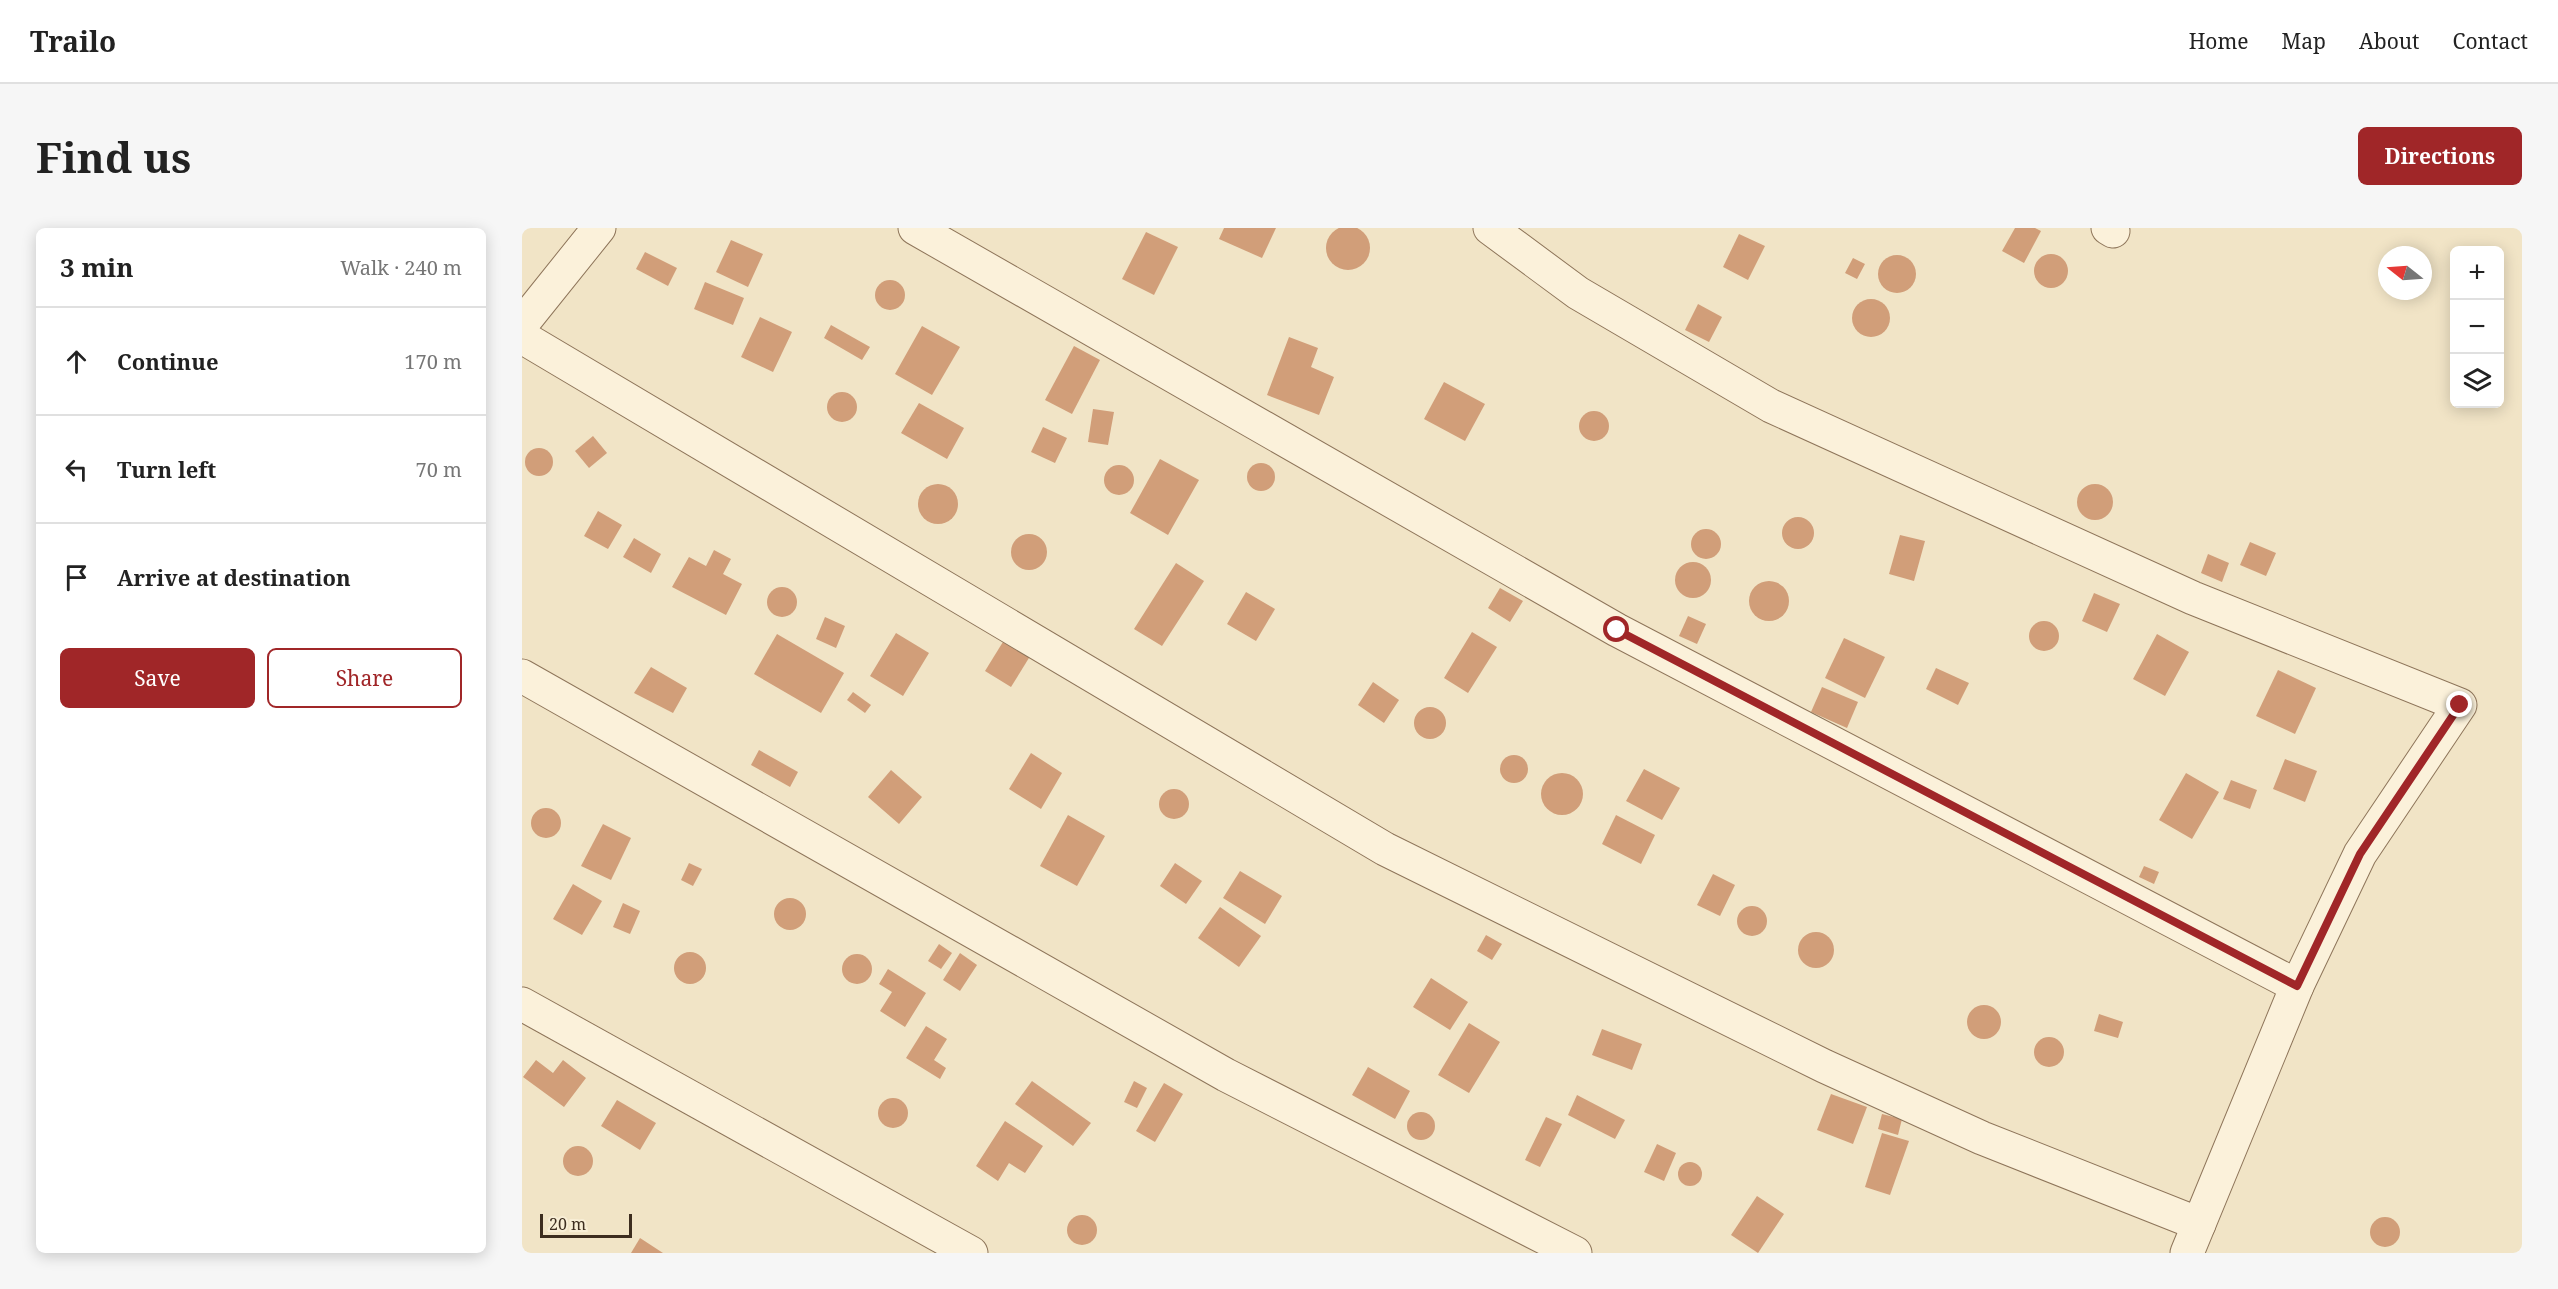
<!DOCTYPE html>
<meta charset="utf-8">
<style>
:root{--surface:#fff;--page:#f6f6f6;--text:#222;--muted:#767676;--line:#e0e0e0;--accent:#a02628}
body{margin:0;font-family:"Noto Serif",serif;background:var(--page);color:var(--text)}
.controls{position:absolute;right:18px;top:18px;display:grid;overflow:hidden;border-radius:9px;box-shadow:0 3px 15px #0003}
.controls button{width:54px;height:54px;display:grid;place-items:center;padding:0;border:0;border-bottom:2px solid var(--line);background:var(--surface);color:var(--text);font:30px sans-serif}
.compass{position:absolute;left:1856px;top:18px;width:54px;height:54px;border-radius:50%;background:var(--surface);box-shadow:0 3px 15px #0003;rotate:287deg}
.scale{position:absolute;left:18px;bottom:15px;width:92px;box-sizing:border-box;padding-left:6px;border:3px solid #3d2d1f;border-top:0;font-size:16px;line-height:21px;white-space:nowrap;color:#3d2d1f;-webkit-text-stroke:4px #f8eed6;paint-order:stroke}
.stop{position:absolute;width:18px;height:18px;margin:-14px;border:4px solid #a02628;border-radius:50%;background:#fff}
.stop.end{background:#a02628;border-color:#fff;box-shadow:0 2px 6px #0008}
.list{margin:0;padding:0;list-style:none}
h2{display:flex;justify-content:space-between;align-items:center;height:78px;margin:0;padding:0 24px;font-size:26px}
h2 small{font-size:20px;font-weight:400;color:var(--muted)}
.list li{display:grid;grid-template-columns:39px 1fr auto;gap:18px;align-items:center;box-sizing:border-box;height:108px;padding:0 24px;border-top:2px solid var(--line)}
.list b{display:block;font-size:22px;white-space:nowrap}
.list em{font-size:20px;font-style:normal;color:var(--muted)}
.actions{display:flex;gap:12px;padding:18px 24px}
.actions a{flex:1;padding:14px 0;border:2px solid var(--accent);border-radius:9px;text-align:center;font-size:21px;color:var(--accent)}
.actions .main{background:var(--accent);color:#fff}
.icon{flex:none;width:33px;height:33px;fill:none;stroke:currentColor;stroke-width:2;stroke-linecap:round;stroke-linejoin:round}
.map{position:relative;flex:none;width:2000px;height:1025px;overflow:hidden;border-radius:9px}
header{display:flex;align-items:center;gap:36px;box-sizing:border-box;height:84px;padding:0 30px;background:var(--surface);border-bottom:2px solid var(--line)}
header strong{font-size:28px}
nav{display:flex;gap:33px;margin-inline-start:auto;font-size:21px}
.intro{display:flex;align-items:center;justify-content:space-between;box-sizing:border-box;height:144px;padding:0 36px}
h1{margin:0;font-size:42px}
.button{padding:15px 27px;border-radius:9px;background:var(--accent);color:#fff;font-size:21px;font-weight:700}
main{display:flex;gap:36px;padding:0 36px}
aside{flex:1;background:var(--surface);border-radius:9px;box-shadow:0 3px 15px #0003}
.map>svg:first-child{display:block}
</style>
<header>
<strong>Trailo</strong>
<nav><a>Home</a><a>Map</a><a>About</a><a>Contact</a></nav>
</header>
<div class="intro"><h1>Find us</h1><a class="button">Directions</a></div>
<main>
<aside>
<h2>3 min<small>Walk · 240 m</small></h2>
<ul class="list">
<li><svg class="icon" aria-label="ahead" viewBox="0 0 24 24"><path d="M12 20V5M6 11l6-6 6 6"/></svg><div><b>Continue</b></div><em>170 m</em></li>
<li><svg class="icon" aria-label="left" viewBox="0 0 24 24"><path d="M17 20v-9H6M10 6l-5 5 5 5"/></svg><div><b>Turn left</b></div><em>70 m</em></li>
<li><svg class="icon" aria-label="arrive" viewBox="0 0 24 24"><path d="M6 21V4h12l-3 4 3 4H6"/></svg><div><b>Arrive at destination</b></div></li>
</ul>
<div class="actions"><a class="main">Save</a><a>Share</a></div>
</aside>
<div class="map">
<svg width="2000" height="1025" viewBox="0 0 2000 1025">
<rect width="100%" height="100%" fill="#f1e4c6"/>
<g fill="#d19e79">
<circle cx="826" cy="20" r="22"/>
<polygon points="702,0 754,0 740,30 697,11"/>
<polygon points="1493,0 1513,0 1519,3 1502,35 1480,23"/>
<polygon points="624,4 656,19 632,67 600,51"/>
<polygon points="1217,6 1243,18 1226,52 1201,39"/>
<polygon points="209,12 241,26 226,59 194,44"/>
<polygon points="123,24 155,40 146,58 114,41"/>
<circle cx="1529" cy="43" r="17"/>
<circle cx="1375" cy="46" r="19"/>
<polygon points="1331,30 1343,36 1335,51 1323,45"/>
<circle cx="368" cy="67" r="15"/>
<polygon points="183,54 222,70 211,97 172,81"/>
<circle cx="1349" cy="90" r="19"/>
<polygon points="1176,76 1200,89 1187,114 1163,102"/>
<polygon points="238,89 270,104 251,144 219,129"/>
<polygon points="309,97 348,119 340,132 302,110"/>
<polygon points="400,98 438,119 410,167 373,146"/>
<polygon points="767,109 796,120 789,139 812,149 797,187 745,167"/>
<polygon points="552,118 578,132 550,186 523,172"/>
<polygon points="922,154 963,176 943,213 902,191"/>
<circle cx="320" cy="179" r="15"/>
<polygon points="397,175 442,200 425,231 379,205"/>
<polygon points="571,181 592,184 586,217 566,214"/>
<circle cx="1072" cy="198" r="15"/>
<polygon points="521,199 545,210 533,235 509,224"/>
<polygon points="71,208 85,225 67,240 53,223"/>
<circle cx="17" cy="234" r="14"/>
<polygon points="638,231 677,252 646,307 608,285"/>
<circle cx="739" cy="249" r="14"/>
<circle cx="597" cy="252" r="15"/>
<circle cx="416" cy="276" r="20"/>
<circle cx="1573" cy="274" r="18"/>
<polygon points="76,283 100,297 86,321 62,308"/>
<circle cx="1276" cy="305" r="16"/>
<circle cx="1184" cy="316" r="15"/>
<circle cx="507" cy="324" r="18"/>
<polygon points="1378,307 1403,313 1392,353 1367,346"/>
<polygon points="112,310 139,326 129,345 101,329"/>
<polygon points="1728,314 1754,325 1744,348 1718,337"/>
<polygon points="192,322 209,331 201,346 220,356 204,387 150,359 167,329 184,338"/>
<polygon points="1686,326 1707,335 1700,354 1679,345"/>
<circle cx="1171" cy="352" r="18"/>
<polygon points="654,335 682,353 640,418 612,401"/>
<circle cx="1247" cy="373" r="20"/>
<circle cx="260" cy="374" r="15"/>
<polygon points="978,360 1001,373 988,394 966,380"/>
<polygon points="724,364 753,381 734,413 705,396"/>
<polygon points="1572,365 1598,376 1585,404 1560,393"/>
<polygon points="1166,388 1184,396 1175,416 1157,408"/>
<polygon points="303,389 323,398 314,420 294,411"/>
<circle cx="1522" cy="408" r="15"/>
<polygon points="950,404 975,419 946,465 922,450"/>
<polygon points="374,405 407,425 381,468 348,448"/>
<polygon points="255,406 322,445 299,485 232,446"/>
<polygon points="1635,406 1667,424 1643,468 1611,451"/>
<polygon points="484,409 510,425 489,459 463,443"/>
<polygon points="1322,410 1363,429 1343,470 1303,450"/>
<polygon points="129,439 165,460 151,485 112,465"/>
<polygon points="1414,440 1447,455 1436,477 1404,461"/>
<polygon points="1756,442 1794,460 1773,506 1734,488"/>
<polygon points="851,454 877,472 862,495 836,477"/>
<polygon points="1300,459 1336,474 1325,500 1289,484"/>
<polygon points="331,464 349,477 343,485 325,472"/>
<circle cx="908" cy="495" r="16"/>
<polygon points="237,522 276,544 268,559 229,537"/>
<polygon points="509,525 540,545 519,581 487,561"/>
<circle cx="992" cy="541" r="14"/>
<polygon points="1763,531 1795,543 1783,574 1751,561"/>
<polygon points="1122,541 1158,560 1140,592 1104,573"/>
<polygon points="369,542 400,569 377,596 346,569"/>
<polygon points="1664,545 1697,564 1670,611 1637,592"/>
<circle cx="1040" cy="566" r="21"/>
<polygon points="1709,552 1735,562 1728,581 1701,571"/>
<circle cx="652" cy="576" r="15"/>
<circle cx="24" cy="595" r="15"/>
<polygon points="546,587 583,608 555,658 518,638"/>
<polygon points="1094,587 1133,607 1119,636 1080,616"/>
<polygon points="81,596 109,610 89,652 59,638"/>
<polygon points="167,635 180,641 171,658 159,652"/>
<polygon points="653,635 680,653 664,676 638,658"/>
<polygon points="1622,638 1637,644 1632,656 1617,649"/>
<polygon points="718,643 760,668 743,696 701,670"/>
<polygon points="1191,646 1213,657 1198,688 1175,677"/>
<polygon points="51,656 80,673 60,707 31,691"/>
<circle cx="268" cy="686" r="16"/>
<polygon points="101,675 118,683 108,706 91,699"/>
<circle cx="1230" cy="693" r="15"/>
<polygon points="698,679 739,708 717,739 676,710"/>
<circle cx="1294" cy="722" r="18"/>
<polygon points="964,707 980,716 970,732 955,723"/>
<polygon points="417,716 430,725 419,741 406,733"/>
<circle cx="168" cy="740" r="16"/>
<polygon points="438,725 455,737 438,763 421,752"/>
<circle cx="335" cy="741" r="15"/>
<polygon points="366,741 404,765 383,799 358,783 370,764 357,756"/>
<polygon points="909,750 946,774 928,802 891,779"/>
<circle cx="1462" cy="794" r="17"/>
<polygon points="1577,786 1601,794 1596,810 1572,803"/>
<polygon points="947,795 978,814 947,865 916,847"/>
<polygon points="404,798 425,811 412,832 424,840 418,851 384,830"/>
<polygon points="1080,801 1120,816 1110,842 1070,827"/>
<circle cx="1527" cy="824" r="15"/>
<polygon points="14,832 31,845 41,832 64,850 42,879 1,849"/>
<polygon points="846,839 888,863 873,891 830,867"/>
<polygon points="510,853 569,895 551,918 493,876"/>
<polygon points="612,853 625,860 615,880 602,874"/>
<polygon points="642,855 661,866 633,914 614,903"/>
<polygon points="1309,866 1345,879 1331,916 1295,902"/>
<polygon points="1055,867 1103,892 1093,911 1046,887"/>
<circle cx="371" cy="885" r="15"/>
<polygon points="95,872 134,895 118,922 79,898"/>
<circle cx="899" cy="898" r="14"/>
<polygon points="1360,886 1380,891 1376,907 1356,901"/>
<polygon points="1024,889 1040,896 1018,939 1003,932"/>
<polygon points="483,893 521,918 503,945 487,935 476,953 454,938"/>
<polygon points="1360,905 1387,913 1368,967 1343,959"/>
<polygon points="1135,916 1154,925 1142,953 1122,944"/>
<circle cx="56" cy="933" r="15"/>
<circle cx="1168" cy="946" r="12"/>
<polygon points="1235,968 1262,986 1236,1025 1209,1007"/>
<circle cx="560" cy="1002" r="15"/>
<circle cx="1863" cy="1004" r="15"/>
<polygon points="118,1010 141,1025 109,1025"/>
</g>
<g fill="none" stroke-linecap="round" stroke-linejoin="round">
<g stroke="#8e755a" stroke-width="35">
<g id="minor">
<polyline points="393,0 1095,402 1775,758"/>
<polyline points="968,0 1056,65 1249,178 1671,370 1938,477 1838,626 1775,758 1665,1025"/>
<polyline points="1586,0 1591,3"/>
<polyline points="0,96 77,0"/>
<polyline points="0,109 863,621 1302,838 1460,910 1677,996"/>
<polyline points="0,448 704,847 1053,1025"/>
<polyline points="0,776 449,1025"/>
</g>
</g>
<use href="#minor" stroke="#fbf1da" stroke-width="33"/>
</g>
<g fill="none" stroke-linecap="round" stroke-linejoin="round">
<polyline stroke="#a02628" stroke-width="8" points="1095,402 1775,758 1838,626 1938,477"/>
</g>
</svg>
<div class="controls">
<button>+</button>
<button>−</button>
<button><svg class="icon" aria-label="layers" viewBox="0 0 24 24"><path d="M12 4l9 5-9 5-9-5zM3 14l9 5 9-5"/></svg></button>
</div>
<svg class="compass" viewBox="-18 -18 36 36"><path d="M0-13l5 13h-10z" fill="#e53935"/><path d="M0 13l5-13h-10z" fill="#767676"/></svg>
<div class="scale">20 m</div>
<div class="stop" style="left:1095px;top:402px"></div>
<div class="stop end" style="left:1938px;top:477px"></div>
</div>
</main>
